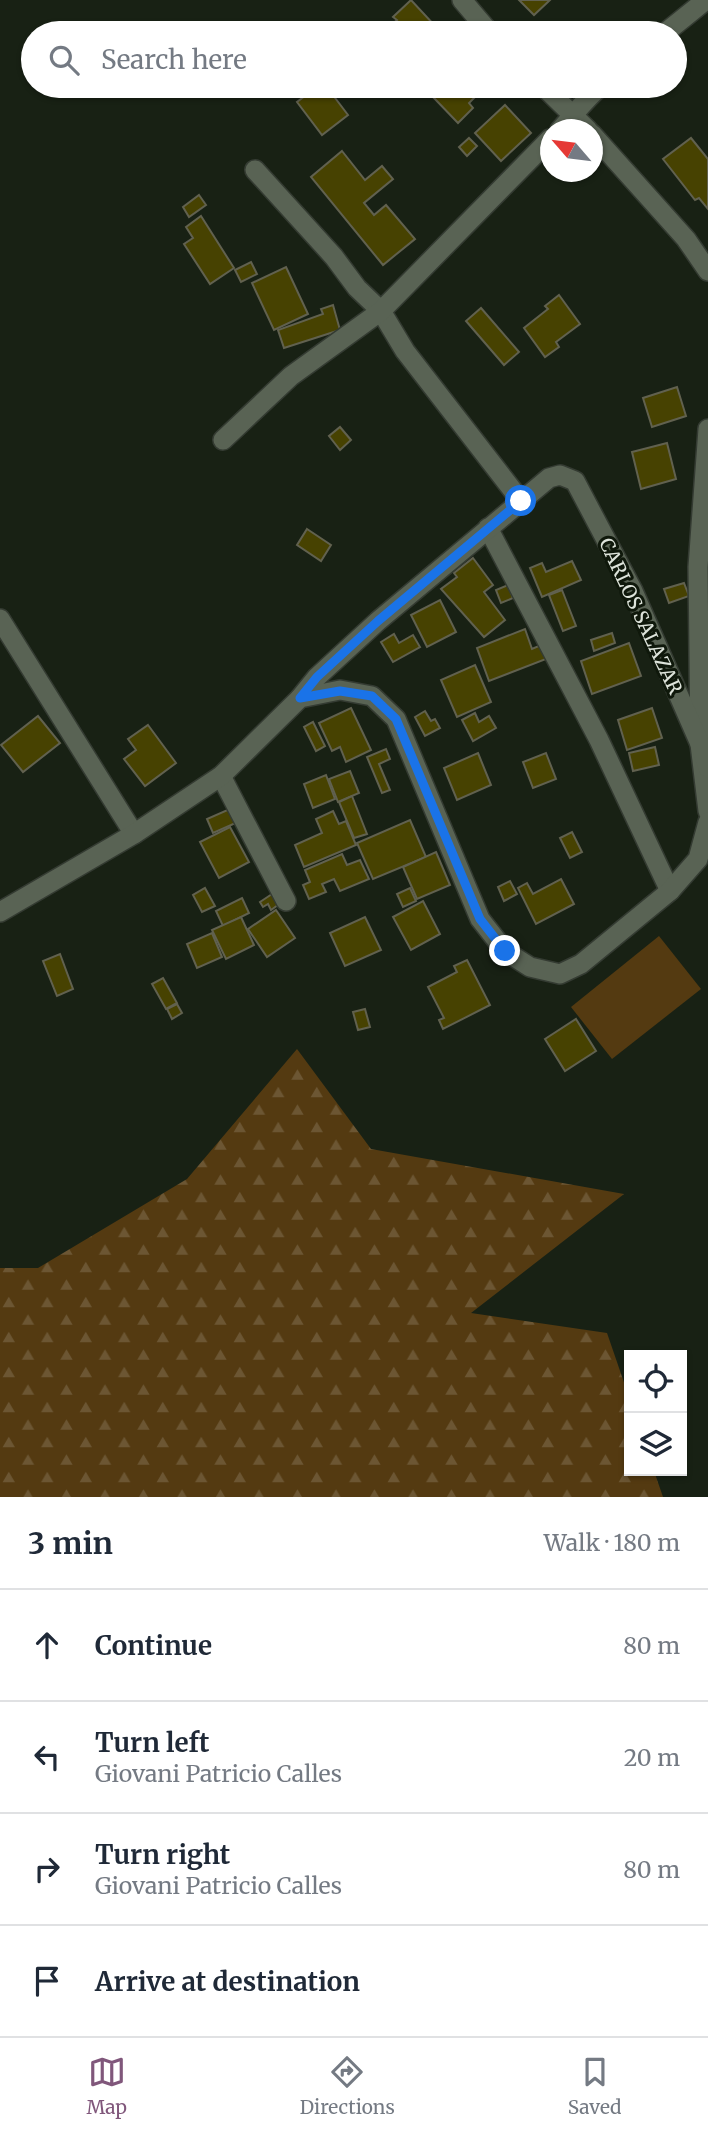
<!DOCTYPE html>
<meta charset="utf-8">
<style>
:root{--surface:#fff;--page:#f6f6f7;--text:#1f2937;--muted:#747a83;--line:#e0e1e3;--accent:#80577b}
body{margin:0;font-family:Merriweather,serif;background:var(--page);color:var(--text)}
.controls{position:absolute;right:21px;bottom:21px;display:grid;overflow:hidden;border-radius:0px;box-shadow:0 2px 5px #0004}
.controls button{width:63px;height:63px;display:grid;place-items:center;padding:0;border:0;border-bottom:2px solid var(--line);background:var(--surface);color:var(--text);font:35px sans-serif}
.compass{position:absolute;left:540px;top:119px;width:63px;height:63px;border-radius:50%;background:var(--surface);box-shadow:0 2px 5px #0004;rotate:298deg}
.stop{position:absolute;width:21px;height:21px;margin:-16px;border:5px solid #1a73e8;border-radius:50%;background:#fff}
.stop.end{background:#1a73e8;border-color:#fff;box-shadow:0 2px 7px #0008}
.list{margin:0;padding:0;list-style:none}
h2{display:flex;justify-content:space-between;align-items:center;height:91px;margin:0;padding:0 28px;font-size:30px}
h2 small{font-size:23px;font-weight:400;color:var(--muted)}
.list li{display:grid;grid-template-columns:46px 1fr auto;gap:21px;align-items:center;box-sizing:border-box;height:112px;padding:0 28px;border-top:2px solid var(--line)}
.list b{display:block;font-size:26px;white-space:nowrap}
.list p{margin:0;font-size:23px;white-space:nowrap;color:var(--muted)}
.list em{font-size:23px;font-style:normal;color:var(--muted)}
.icon{flex:none;width:38px;height:38px;fill:none;stroke:currentColor;stroke-width:2;stroke-linecap:round;stroke-linejoin:round}
.map{position:relative;flex:none;width:708px;height:1497px;overflow:hidden}
.search{position:absolute;background:var(--surface);box-shadow:0 2px 5px #0004;left:21px;right:21px;top:21px;height:77px;display:flex;align-items:center;gap:18px;box-sizing:border-box;padding:0 24px;border-radius:38px;color:var(--muted);font-size:26px}
.sheet{height:539px;background:var(--surface)}
nav{display:flex;justify-content:space-around;align-items:center;box-sizing:border-box;height:98px;border-top:2px solid var(--line);background:var(--surface);font-size:19px;color:var(--muted)}
nav a{display:grid;justify-items:center;gap:4px}
nav .on{color:var(--accent)}
.map>svg:first-child{display:block}
</style>
<div class="map">
<svg width="708" height="1497" viewBox="0 0 708 1497">
<defs>
<pattern id="forest-firs" width="22" height="20" patternUnits="userSpaceOnUse" patternTransform="scale(1.75)"><rect width="22" height="20" fill="#543a11"/><path d="M5 1l3.5 6h-7zM16 11l3.5 6h-7z" fill="#6c5633"/></pattern>
</defs>
<rect width="100%" height="100%" fill="#182114"/>
<polygon fill="url(#forest-firs)" points="297,1049 371,1149 624,1194 471,1313 607,1333 629,1397 629,1471 654,1471 663,1497 0,1497 0,1268 38,1268 187,1179"/>
<polygon fill="#543a11" points="659,936 701,989 612,1059 571,1007"/>
<g fill="#474201" stroke="#61614f" stroke-width="2">
<polygon points="411,0 437,28 432,33 386,33 385,31 397,20 393,17"/>
<polygon points="519,0 550,0 534,15"/>
<polygon points="318,86 326,86 348,115 322,135 297,102"/>
<polygon points="445,86 471,86 478,94 469,103 473,108 458,123 433,97"/>
<polygon points="505,105 531,133 501,161 475,133"/>
<polygon points="469,138 477,146 467,156 459,147"/>
<polygon points="691,138 708,159 708,209 699,198 695,200 663,159"/>
<polygon points="342,151 365,180 382,166 393,179 364,203 374,215 386,205 415,239 383,265 311,177"/>
<polygon points="199,195 206,205 189,217 183,207"/>
<polygon points="201,216 234,268 210,284 184,244 193,238 186,227"/>
<polygon points="251,262 257,274 241,282 235,270"/>
<polygon points="286,267 308,314 274,330 252,283"/>
<polygon points="559,295 580,324 556,342 559,347 545,357 524,328 548,309 545,306"/>
<polygon points="333,305 340,330 284,348 278,330 323,314 321,309"/>
<polygon points="481,308 519,352 504,365 466,321"/>
<polygon points="677,387 686,416 652,427 643,398"/>
<polygon points="340,427 351,440 340,450 329,436"/>
<polygon points="667,443 676,479 641,489 632,452"/>
<polygon points="307,529 331,545 321,561 297,545"/>
<polygon points="473,558 493,585 484,592 505,620 484,637 441,589 457,577 454,573"/>
<polygon points="572,561 581,580 542,597 530,568 542,563 546,572"/>
<polygon points="684,583 689,596 669,603 664,589"/>
<polygon points="508,585 513,598 501,603 496,590"/>
<polygon points="562,590 576,626 563,631 549,595"/>
<polygon points="440,600 456,632 427,647 411,615"/>
<polygon points="525,629 532,649 541,645 546,659 489,681 477,648"/>
<polygon points="612,633 615,643 594,651 591,640"/>
<polygon points="394,634 399,643 413,635 420,647 393,662 381,642"/>
<polygon points="629,643 641,676 592,694 581,661"/>
<polygon points="475,665 491,702 457,717 441,680"/>
<polygon points="351,708 371,750 346,762 340,747 332,751 319,723"/>
<polygon points="652,708 662,738 627,750 618,720"/>
<polygon points="425,711 431,721 435,719 440,728 425,736 415,717"/>
<polygon points="475,713 479,722 489,716 496,728 473,741 462,720"/>
<polygon points="38,716 60,743 23,772 1,745"/>
<polygon points="313,722 325,746 316,751 304,727"/>
<polygon points="148,725 176,763 145,786 124,759 136,750 128,739"/>
<polygon points="655,747 659,765 633,771 629,753"/>
<polygon points="386,749 390,759 379,764 390,790 382,793 367,757"/>
<polygon points="478,753 491,785 457,800 444,768"/>
<polygon points="546,753 556,779 533,788 523,762"/>
<polygon points="350,771 359,793 338,802 329,779"/>
<polygon points="326,775 335,799 313,808 304,784"/>
<polygon points="352,796 367,834 354,838 339,802"/>
<polygon points="232,808 238,822 213,833 207,819"/>
<polygon points="333,811 339,824 346,821 356,845 304,867 295,845 322,833 316,819"/>
<polygon points="410,820 426,857 373,879 357,843"/>
<polygon points="230,827 249,862 219,878 200,842"/>
<polygon points="572,832 582,852 570,858 560,838"/>
<polygon points="436,852 450,885 417,899 403,867"/>
<polygon points="342,854 347,865 360,860 369,879 340,891 334,879 322,884 326,892 309,899 303,885 310,882 305,870"/>
<polygon points="561,879 574,904 536,924 518,888 527,883 533,894"/>
<polygon points="510,881 517,894 504,901 498,887"/>
<polygon points="205,888 215,906 202,912 193,895"/>
<polygon points="410,888 416,901 403,907 397,894"/>
<polygon points="275,892 282,902 271,910 268,904 263,907 260,902"/>
<polygon points="242,898 249,913 223,926 216,911"/>
<polygon points="423,901 440,934 411,950 393,917"/>
<polygon points="276,910 295,938 267,957 248,929"/>
<polygon points="241,917 254,945 226,959 212,930"/>
<polygon points="365,917 381,950 345,966 330,933"/>
<polygon points="212,933 222,957 197,968 187,944"/>
<polygon points="60,954 73,989 57,996 43,961"/>
<polygon points="467,960 490,1005 443,1029 439,1020 444,1018 428,987 457,972 454,966"/>
<polygon points="163,978 177,1003 166,1009 152,984"/>
<polygon points="177,1004 182,1013 172,1019 167,1009"/>
<polygon points="365,1009 370,1027 358,1030 353,1012"/>
<polygon points="576,1019 596,1051 565,1071 545,1039"/>
</g>
<g fill="none" stroke-linecap="round" stroke-linejoin="round">
<g stroke="#343b32" stroke-width="22">
<g id="minor">
<polyline points="462,0 490,33"/>
<polyline points="665,33 706,0"/>
<polyline points="543,86 588,130"/>
<path d="M560 130C574 115 585 99 601 86"/>
<polyline points="592,134 686,239 708,271"/>
<polyline points="255,170 334,257 357,288 381,311 405,351 521,501"/>
<polyline points="708,429 698,567 700,744 708,811"/>
<polyline points="223,440 291,376 381,311 550,139"/>
<polyline points="488,528 599,740 670,891"/>
<polyline points="0,619 134,834"/>
<polyline points="300,698 317,677 378,621 549,478 560,475 575,481 633,591 700,744 708,768"/>
<polyline points="221,776 286,901"/>
<polyline points="0,912 134,834 221,776 300,698 340,690 372,696 396,719 480,919 505,951 530,967 560,974 581,964 670,891 698,859 708,822"/>
</g>
</g>
<use href="#minor" stroke="#596354" stroke-width="19"/>
</g>
<g fill="none" stroke-linecap="round" stroke-linejoin="round">
<polyline stroke="#1a73e8" stroke-width="9" points="505,951 480,919 396,719 372,696 340,691 300,698 317,677 378,621 521,501"/>
</g>
<g text-anchor="middle" stroke-width="6" stroke-linejoin="round" paint-order="stroke">
<g font-size="19" fill="#dee4db" stroke="#0f180b">
<text transform="translate(641 616) rotate(65)" y="7">CARLOS SALAZAR</text>
</g>
</g>
</svg>
<div class="controls">
<button><svg class="icon" aria-label="locate" viewBox="0 0 24 24"><circle cx="12" cy="12" r="6"/><path d="M12 2v4M12 18v4M2 12h4M18 12h4"/></svg></button>
<button><svg class="icon" aria-label="layers" viewBox="0 0 24 24"><path d="M12 4l9 5-9 5-9-5zM3 14l9 5 9-5"/></svg></button>
</div>
<svg class="compass" viewBox="-18 -18 36 36"><path d="M0-13l5 13h-10z" fill="#e53935"/><path d="M0 13l5-13h-10z" fill="#747a83"/></svg>
<div class="stop" style="left:521px;top:501px"></div>
<div class="stop end" style="left:505px;top:951px"></div>
<div class="search"><svg class="icon" aria-label="search" viewBox="0 0 24 24"><circle cx="10" cy="10" r="6"/><path d="M15 15l6 6"/></svg>Search here</div>
</div>
<section class="sheet">
<h2>3 min<small>Walk · 180 m</small></h2>
<ul class="list">
<li><svg class="icon" aria-label="ahead" viewBox="0 0 24 24"><path d="M12 20V5M6 11l6-6 6 6"/></svg><div><b>Continue</b></div><em>80 m</em></li>
<li><svg class="icon" aria-label="left" viewBox="0 0 24 24"><path d="M17 20v-9H6M10 6l-5 5 5 5"/></svg><div><b>Turn left</b><p>Giovani Patricio Calles</p></div><em>20 m</em></li>
<li><svg class="icon" aria-label="right" viewBox="0 0 24 24"><path d="M7 20v-9h11M14 6l5 5-5 5"/></svg><div><b>Turn right</b><p>Giovani Patricio Calles</p></div><em>80 m</em></li>
<li><svg class="icon" aria-label="arrive" viewBox="0 0 24 24"><path d="M6 21V4h12l-3 4 3 4H6"/></svg><div><b>Arrive at destination</b></div></li>
</ul>
</section>
<nav>
<a class="on"><svg class="icon" aria-label="map" viewBox="0 0 24 24"><path d="M3 6l6-2 6 2 6-2v14l-6 2-6-2-6 2zM9 4v14M15 6v14"/></svg>Map</a>
<a><svg class="icon" aria-label="directions" viewBox="0 0 24 24"><path d="M12 3l9 9-9 9-9-9zM9 14v-3h6M13 9l2 2-2 2"/></svg>Directions</a>
<a><svg class="icon" aria-label="saved" viewBox="0 0 24 24"><path d="M7 4h10v16l-5-4-5 4z"/></svg>Saved</a>
</nav>
